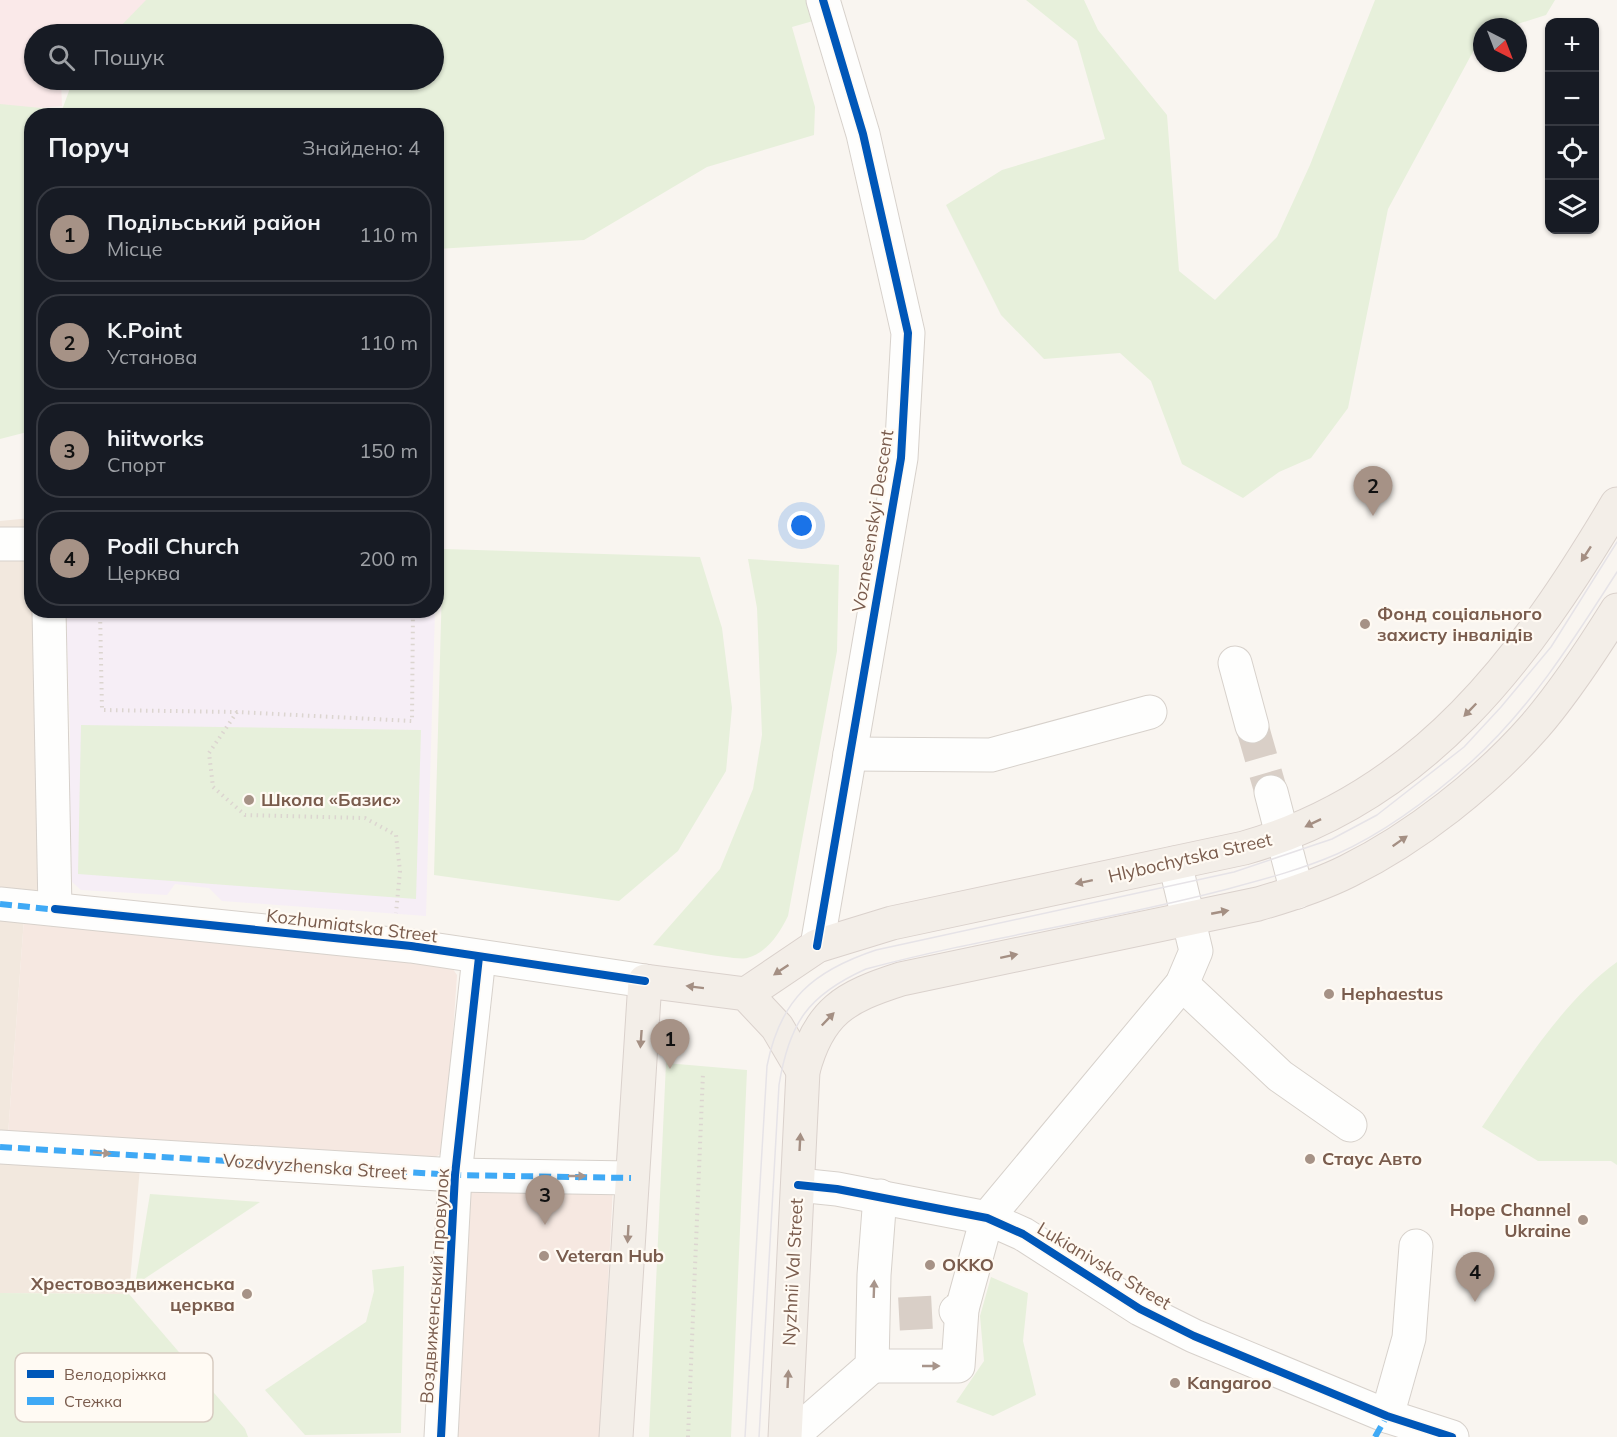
<!DOCTYPE html>
<html lang="uk">
<meta charset="utf-8">
<style>
:root{--surface:#171b24;--page:#242831;--text:#f1f3f6;--muted:#9ea1a6;--line:#363941;--accent:#a69286}
body{margin:0;font-family:Mulish,sans-serif;background:var(--page);color:var(--text)}
.controls{position:absolute;right:18px;top:18px;display:grid;overflow:hidden;border-radius:12px;box-shadow:0 2px 4px #0004}
.controls button{width:54px;height:54px;display:grid;place-items:center;padding:0;border:0;border-bottom:2px solid var(--line);background:var(--surface);color:var(--text);font:30px sans-serif}
.compass{position:absolute;left:1473px;top:18px;width:54px;height:54px;border-radius:50%;background:var(--surface);box-shadow:0 2px 4px #0004;rotate:138deg}
.you{position:absolute;left:802px;top:526px;width:21px;height:21px;margin:-15px;border:4px solid #fff;border-radius:50%;background:#1a73e8;box-shadow:0 0 0 9px #1a73e833}
.badge{display:grid;place-items:center;width:39px;height:39px;border-radius:50%;background:var(--accent);color:#111;font-size:20px;font-weight:700}
.pin{position:absolute;translate:-50% -50px;filter:drop-shadow(0 2px 3px #0008)}
.pin::after{content:'';position:absolute;top:32px;width:21px;height:18px;background:inherit;clip-path:polygon(0 0,100% 0,50% 100%)}
.list{margin:0;padding:0;list-style:none}
h2{display:flex;justify-content:space-between;align-items:center;height:78px;margin:0;padding:0 24px;font-size:26px}
h2 small{font-size:20px;font-weight:400;color:var(--muted)}
.list li{display:grid;grid-template-columns:39px 1fr auto;gap:18px;align-items:center;box-sizing:border-box;height:96px;margin:0 12px 12px;padding:0 12px;border:2px solid var(--line);border-radius:24px}
.list b{display:block;font-size:22px;white-space:nowrap}
.list p{margin:0;font-size:20px;white-space:nowrap;color:var(--muted)}
.list em{font-size:20px;font-style:normal;color:var(--muted)}
.icon{flex:none;width:33px;height:33px;fill:none;stroke:currentColor;stroke-width:2;stroke-linecap:round;stroke-linejoin:round}
.map{position:relative;flex:none;width:1617px;height:1437px;overflow:hidden}
.search{position:absolute;background:var(--surface);box-shadow:0 2px 4px #0004;left:24px;top:24px;width:420px;height:66px;display:flex;align-items:center;gap:15px;box-sizing:border-box;padding:0 21px;border-radius:33px;color:var(--muted);font-size:22px}
.panel{position:absolute;background:var(--surface);box-shadow:0 2px 4px #0004;left:24px;top:108px;width:420px;height:510px;border-radius:24px}
.map>svg:first-child{display:block}
</style>
<div class="map">
<svg width="1617" height="1437" viewBox="0 0 1617 1437">
<rect width="100%" height="100%" fill="#f9f5f0"/>
<polygon fill="#f2e8de" points="31,518 32,610 39,611 46,902 24,919 8,1135 140,1167 129,1294 0,1293 0,521"/>
<g fill="#f6e8e1">
<polygon points="24,919 448,962 457,975 445,1151 431,1160 8,1135"/>
<polygon points="464,1183 613,1187 600,1437 449,1437"/>
</g>
<polygon fill="#f6eef6" points="66,611 435,611 426,916 222,901 209,888 175,884 167,895 81,890 72,882 68,868 70,732"/>
<polygon fill="#fae9e9" points="0,0 542,0 151,34 34,34 34,80 61,80 62,106 0,111"/>
<g fill="#e7f0db">
<polygon points="146,0 807,0 813,21 792,27 815,107 814,135 707,167 584,240 437,249 436,116 32,116 31,431 0,439 0,104 62,110 73,80 434,80 434,34 113,34"/>
<polygon points="1026,0 1084,0 1098,30 1167,115 1179,271 1215,300 1277,237 1310,165 1375,0 1555,0 1546,15 1508,27 1482,27 1482,35 1388,209 1348,408 1311,458 1279,472 1243,498 1182,464 1151,381 1120,353 1044,359 1001,315 946,205 1002,170 1105,139 1077,41"/>
<polygon points="443,549 700,557 722,628 732,708 726,771 678,851 619,901 434,875"/>
<path d="M748 559 839 565 837 651 788 916C779 934 768 952 747 958 736 961 669 947 653 945L720 869 753 789 762 735 757 608Z"/>
<polygon points="81,725 421,730 416,899 78,874"/>
<path d="M1617 962V1165L1611 1161H1538L1482 1127C1519 1071 1563 1001 1617 962Z"/>
<polygon points="666,1063 747,1070 731,1437 649,1437"/>
<polygon points="150,1194 260,1202 135,1285"/>
<polygon points="404,1266 401,1433 305,1435 265,1390 366,1322 374,1291 372,1270"/>
<polygon points="991,1277 1028,1293 1023,1341 1036,1395 993,1416 956,1402 984,1361 980,1316"/>
<polygon points="0,1293 129,1294 245,1429 248,1437 0,1437"/>
</g>
<g fill="none" stroke-linecap="round" stroke-linejoin="round">
<g stroke="#d9cfc7" stroke-width="33" stroke-dasharray="33 16" stroke-linecap="butt">
<polyline points="1252,726 1271,792"/>
<polyline points="899,1314 956,1311"/>
</g>
<g stroke="#d7d1cb" stroke-width="35">
<g id="minor">
<polyline points="0,544 32,544"/>
<polyline points="49,610 55,909"/>
<polyline points="1235,663 1252,726"/>
<polyline points="850,754 991,755 1150,712"/>
<polyline points="1271,792 1297,892"/>
<polyline points="0,904 411,946 645,981"/>
<polyline points="817,946 901,458 908,333 863,134 823,0"/>
<polyline points="1182,984 1280,1076 1350,1125"/>
<polyline points="0,1147 455,1175 631,1178"/>
<polyline points="798,1185 837,1189 987,1218 1023,1234 1140,1309 1194,1336 1387,1416 1452,1437"/>
<polyline points="956,1311 962,1309 987,1218 1182,984 1196,951 1175,863"/>
<polyline points="872,1366 958,1366 962,1309"/>
<polyline points="1387,1416 1409,1338 1416,1246"/>
<polyline points="441,1437 455,1175 479,957"/>
<polyline points="791,1437 872,1366 874,1275 880,1196"/>
</g>
</g>
<g stroke="#dad1cc" stroke-width="35">
<g id="major">
<path d="M746 994 817 946 892 923 1244 848C1424 797 1526 657 1617 504"/>
<polyline points="616,1437 645,981 746,994 777,1027 803,1071"/>
<path d="M785 1437 803 1071C819 1011 845 997 901 979L1258 904C1289 895 1320 885 1348 871 1415 838 1486 782 1535 726 1566 690 1592 650 1617 610"/>
</g>
</g>
<g stroke="#dcd5d0" stroke-width="4" stroke-dasharray="1.5 4.5" stroke-linecap="butt">
<polyline points="100,610 102,710 237,712 412,721 413,610"/>
<polyline points="237,712 209,753 213,787 245,815 365,818 396,835 400,871 396,913"/>
<polyline points="688,1437 703,1073"/>
</g>
<use href="#minor" stroke="#fefefd" stroke-width="33"/>
<use href="#major" stroke="#f3eee8" stroke-width="33"/>
<g stroke="#e6e3e7" stroke-width="1.5">
<path d="M745 1437 767 1066C780 999 813 971 876 950L1234 872 1332 839 1377 815 1464 747 1501 707 1551 647 1617 542"/>
<path d="M759 1437 779 1085C789 1023 808 995 866 969 981 938 1100 922 1216 892 1257 881 1298 871 1337 854 1386 832 1431 798 1471 762 1531 708 1574 639 1617 572"/>
</g>
<g stroke="#3fa9f5" stroke-width="6" stroke-dasharray="12 6" stroke-linecap="butt">
<polyline points="0,904 58,910"/>
<polyline points="0,1147 455,1175 631,1178"/>
<polyline points="1375,1437 1387,1416"/>
</g>
<g stroke="#fffaf3" stroke-width="11">
<g id="cycleway">
<polyline points="55,909 411,946 645,981"/>
<polyline points="817,946 901,458 908,333 863,134 823,0"/>
<polyline points="798,1185 837,1189 987,1218 1023,1234 1140,1309 1194,1336 1387,1416 1452,1437"/>
<polyline points="441,1437 455,1175 479,957"/>
</g>
</g>
<use href="#cycleway" stroke="#0057b8" stroke-width="8"/>
</g>
<defs><path id="oneway-solid" d="M-6-.8H1V-3.2L6.5 0L1 3.2V.8H-6Z" transform="scale(1.5)"/></defs>
<g fill="#a48f83">
<use href="#oneway-solid" transform="translate(1586 554) rotate(123)"/>
<use href="#oneway-solid" transform="translate(1470 710) rotate(134)"/>
<use href="#oneway-solid" transform="translate(1313 823) rotate(154)"/>
<use href="#oneway-solid" transform="translate(1400 841) rotate(-35)"/>
<use href="#oneway-solid" transform="translate(1084 882) rotate(168)"/>
<use href="#oneway-solid" transform="translate(1220 912) rotate(-11)"/>
<use href="#oneway-solid" transform="translate(1009 956) rotate(-12)"/>
<use href="#oneway-solid" transform="translate(781 970) rotate(146)"/>
<use href="#oneway-solid" transform="translate(695 987) rotate(-173)"/>
<use href="#oneway-solid" transform="translate(828 1019) rotate(-46)"/>
<use href="#oneway-solid" transform="translate(641 1039) rotate(94)"/>
<use href="#oneway-solid" transform="translate(800 1142) rotate(-87)"/>
<use href="#oneway-solid" transform="translate(628 1234) rotate(93)"/>
<use href="#oneway-solid" transform="translate(788 1379) rotate(-87)"/>
</g>
<g fill="#a8958b">
<use href="#oneway-solid" transform="translate(102 1153) rotate(4)"/>
<use href="#oneway-solid" transform="translate(577 1176)"/>
<use href="#oneway-solid" transform="translate(874 1289) rotate(-88)"/>
<use href="#oneway-solid" transform="translate(931 1366)"/>
</g>
<g fill="#a69286" stroke="#fffaf3" stroke-width="2">
<circle cx="1365" cy="624" r="6"/>
<circle cx="249" cy="800" r="6"/>
<circle cx="1329" cy="994" r="6"/>
<circle cx="1310" cy="1159" r="6"/>
<circle cx="1583" cy="1220" r="6"/>
<circle cx="544" cy="1256" r="6"/>
<circle cx="930" cy="1265" r="6"/>
<circle cx="247" cy="1294" r="6"/>
<circle cx="1175" cy="1383" r="6"/>
</g>
<g text-anchor="middle" stroke-width="4.5" stroke-linejoin="round" paint-order="stroke">
<g font-size="18" fill="#7a5c4d" stroke="#fffaf3">
<text transform="translate(873 521) rotate(-81)" y="6">Voznesenskyi Descent</text>
<text transform="translate(1190 858) rotate(-13)" y="6">Hlybochytska Street</text>
<text transform="translate(352 926) rotate(7)" y="6">Kozhumiatska Street</text>
<text transform="translate(315 1167) rotate(4)" y="6">Vozdvyzhenska Street</text>
<text transform="translate(1104 1266) rotate(31)" y="6">Lukianivska Street</text>
<text transform="translate(793 1272) rotate(-87)" y="6">Nyzhnii Val Street</text>
<text transform="translate(435 1286) rotate(-86)" y="6">Воздвиженський провулок</text>
</g>
<g font-size="18" font-weight="bold" fill="#7a5c4d" stroke="#fffaf3" text-anchor="start">
<text x="1377" y="620">Фонд соціального<tspan x="1377" dy="21">захисту інвалідів</tspan></text>
<text x="261" y="806">Школа «Базис»</text>
<text x="1341" y="1000">Hephaestus</text>
<text x="1322" y="1165">Стаус Авто</text>
<text x="1571" y="1216" text-anchor="end">Hope Channel<tspan x="1571" dy="21">Ukraine</tspan></text>
<text x="556" y="1262">Veteran Hub</text>
<text x="942" y="1271">OKKO</text>
<text x="235" y="1290" text-anchor="end">Хрестовоздвиженська<tspan x="235" dy="21">церква</tspan></text>
<text x="1187" y="1389">Kangaroo</text>
</g>
</g>
<rect x="15" y="1353" width="198" height="69" rx="9" fill="#fffaf3" stroke="#d7cbc1" stroke-width="1.5"/>
<rect x="27" y="1370" width="27" height="8" fill="#0057b8"/>
<rect x="27" y="1397" width="27" height="8" fill="#3fa9f5"/>
<g font-size="16" fill="#7a5c4d">
<text x="64" y="1380">Велодоріжка</text>
<text x="64" y="1407">Стежка</text>
</g>
</svg>
<div class="controls">
<button>+</button>
<button>−</button>
<button><svg class="icon" aria-label="locate" viewBox="0 0 24 24"><circle cx="12" cy="12" r="6"/><path d="M12 2v4M12 18v4M2 12h4M18 12h4"/></svg></button>
<button><svg class="icon" aria-label="layers" viewBox="0 0 24 24"><path d="M12 4l9 5-9 5-9-5zM3 14l9 5 9-5"/></svg></button>
</div>
<svg class="compass" viewBox="-18 -18 36 36"><path d="M0-13l5 13h-10z" fill="#e53935"/><path d="M0 13l5-13h-10z" fill="#9ea1a6"/></svg>
<div class="you"></div>
<div class="pin badge" style="left:670px;top:1069px">1</div>
<div class="pin badge" style="left:1373px;top:516px">2</div>
<div class="pin badge" style="left:545px;top:1225px">3</div>
<div class="pin badge" style="left:1475px;top:1302px">4</div>
<div class="search"><svg class="icon" aria-label="search" viewBox="0 0 24 24"><circle cx="10" cy="10" r="6"/><path d="M15 15l6 6"/></svg>Пошук</div>
<section class="panel">
<h2>Поруч<small>Знайдено: 4</small></h2>
<ul class="list">
<li><span class="badge">1</span><div><b>Подільський район</b><p>Місце</p></div><em>110 m</em></li>
<li><span class="badge">2</span><div><b>K.Point</b><p>Установа</p></div><em>110 m</em></li>
<li><span class="badge">3</span><div><b>hiitworks</b><p>Спорт</p></div><em>150 m</em></li>
<li><span class="badge">4</span><div><b>Podil Church</b><p>Церква</p></div><em>200 m</em></li>
</ul>
</section>
</div>
